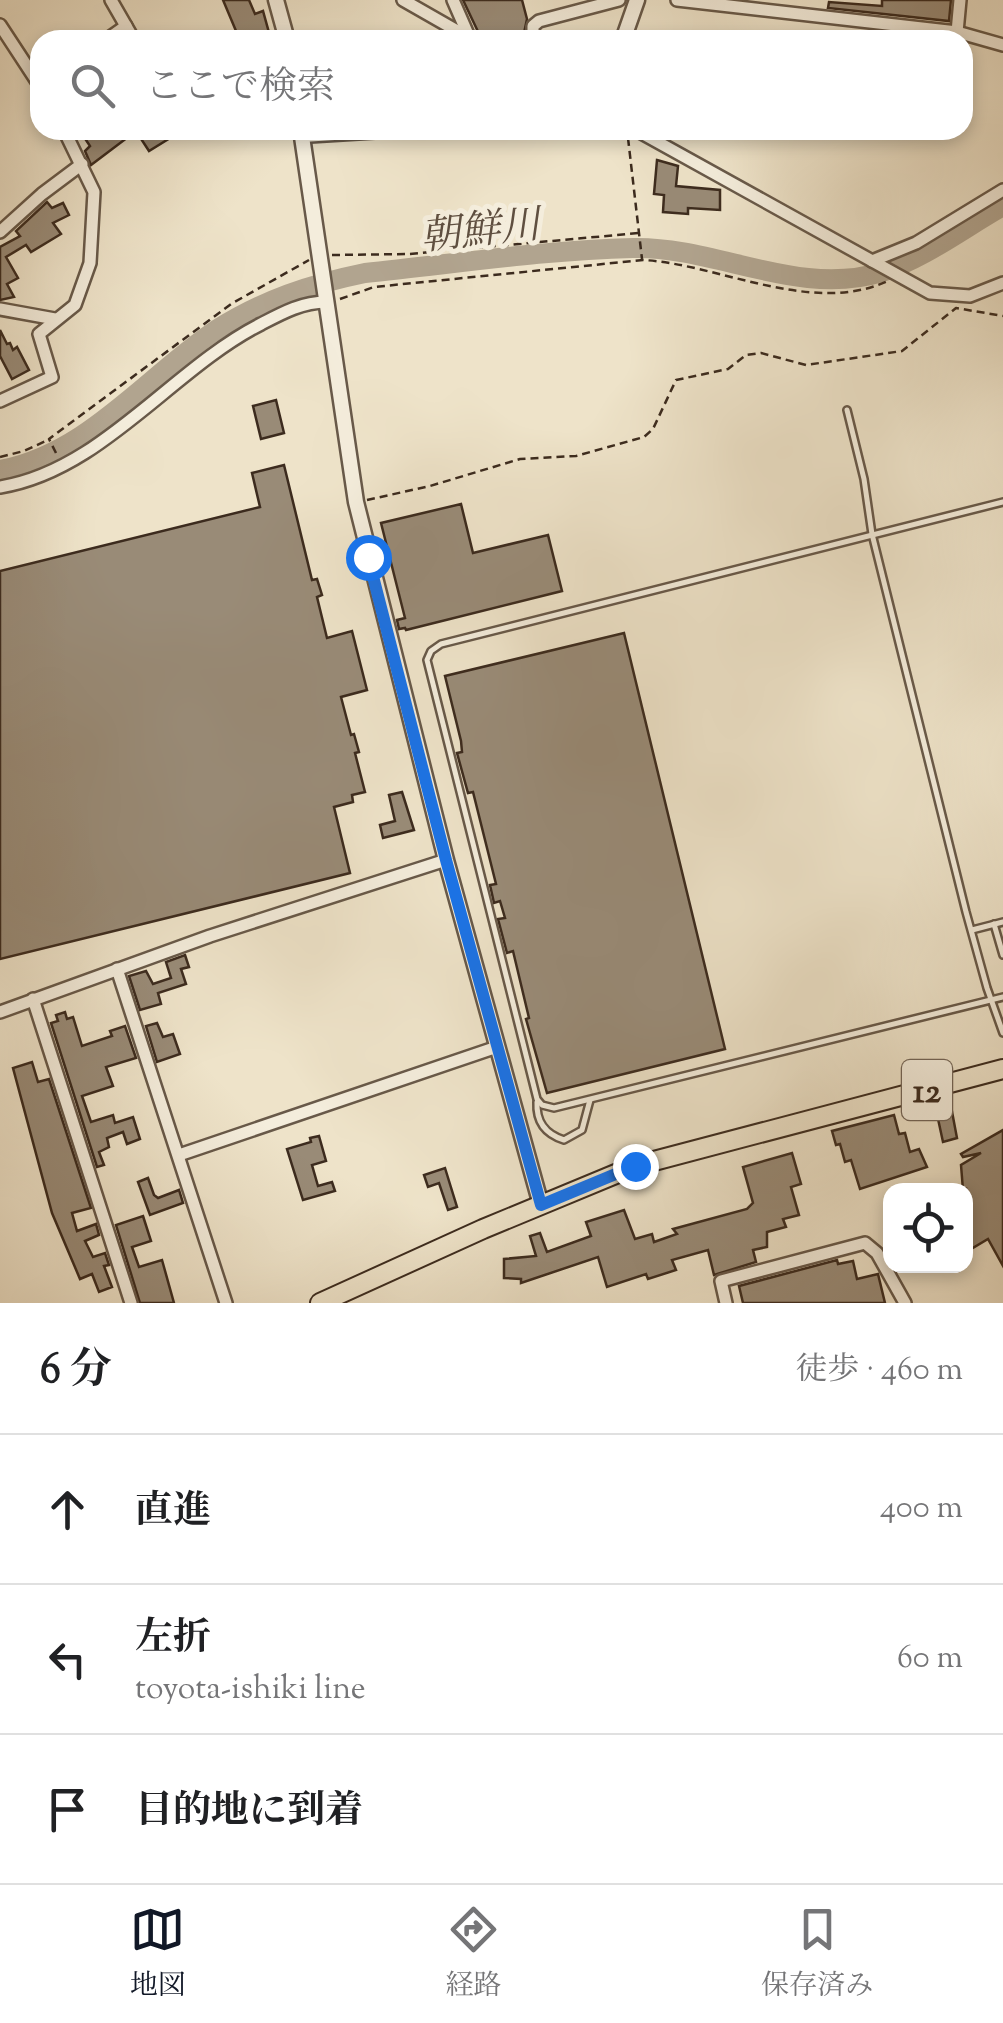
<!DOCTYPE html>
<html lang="ja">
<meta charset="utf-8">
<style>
:root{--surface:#fff;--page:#f2f2f2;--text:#202124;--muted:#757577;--line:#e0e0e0;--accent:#111827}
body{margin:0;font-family:"Sorts Mill Goudy","Noto Serif JP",serif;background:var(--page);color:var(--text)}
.controls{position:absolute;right:30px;bottom:30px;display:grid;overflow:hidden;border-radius:20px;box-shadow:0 5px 15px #0003}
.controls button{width:90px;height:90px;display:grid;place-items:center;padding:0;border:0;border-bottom:2px solid var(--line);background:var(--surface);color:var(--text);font:50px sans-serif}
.stop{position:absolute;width:30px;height:30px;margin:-22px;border:8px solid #1a73e8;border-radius:50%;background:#fff}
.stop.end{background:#1a73e8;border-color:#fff;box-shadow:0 2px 10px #0008}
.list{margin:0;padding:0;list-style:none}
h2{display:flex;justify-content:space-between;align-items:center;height:130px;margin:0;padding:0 40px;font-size:42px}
h2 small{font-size:32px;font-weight:400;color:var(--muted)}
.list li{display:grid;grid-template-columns:65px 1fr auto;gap:30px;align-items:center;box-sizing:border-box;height:150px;padding:0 40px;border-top:2px solid var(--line)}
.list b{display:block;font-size:38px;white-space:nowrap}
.list p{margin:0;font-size:32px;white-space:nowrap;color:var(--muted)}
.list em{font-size:32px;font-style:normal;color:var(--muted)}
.icon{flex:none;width:55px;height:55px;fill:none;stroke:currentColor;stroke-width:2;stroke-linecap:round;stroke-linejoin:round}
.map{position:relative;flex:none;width:1003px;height:1303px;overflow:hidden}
.search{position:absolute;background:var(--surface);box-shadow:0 5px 15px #0003;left:30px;right:30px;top:30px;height:110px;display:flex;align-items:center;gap:25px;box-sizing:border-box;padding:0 35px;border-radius:30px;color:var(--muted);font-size:38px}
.sheet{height:580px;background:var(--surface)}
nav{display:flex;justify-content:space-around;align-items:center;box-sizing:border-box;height:140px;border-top:2px solid var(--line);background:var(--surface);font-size:28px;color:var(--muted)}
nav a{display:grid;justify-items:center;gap:5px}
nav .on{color:var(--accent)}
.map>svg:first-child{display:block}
</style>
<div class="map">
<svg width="1003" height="1303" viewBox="0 0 1003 1303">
<rect width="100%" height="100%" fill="#eee3c9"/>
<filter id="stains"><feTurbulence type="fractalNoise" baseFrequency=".002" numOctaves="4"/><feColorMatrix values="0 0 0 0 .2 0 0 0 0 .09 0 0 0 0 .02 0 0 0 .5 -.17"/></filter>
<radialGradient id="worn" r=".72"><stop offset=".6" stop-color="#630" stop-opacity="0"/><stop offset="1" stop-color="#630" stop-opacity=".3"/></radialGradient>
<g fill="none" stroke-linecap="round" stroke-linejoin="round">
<path stroke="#b1a48f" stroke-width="20" d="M0 470C87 454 145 378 216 330 263 300 311 284 365 273 454 264 544 250 633 248 715 246 799 298 882 272 925 258 964 228 1003 206"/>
</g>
<g fill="#998b77" stroke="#3c2b1e" stroke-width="2.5">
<polygon points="223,0 249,0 255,14 263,11 271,40 239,38"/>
<polygon points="463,0 522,0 527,19 524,33 514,36 515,40 482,40"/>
<polygon points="882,0 951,0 949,21 828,8 829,2 882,6"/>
<polygon points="99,130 104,136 112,130 151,130 154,135 163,130 183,130 149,151 136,131 91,165 85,151 90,146 86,140"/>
<polygon points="657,160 678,166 676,186 720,190 720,210 688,208 688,214 663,212 664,195 654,194"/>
<polygon points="47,202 52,208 63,203 69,215 53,223 61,234 31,252 26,245 6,257 18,278 7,284 14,297 0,300 0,247 20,236 16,231"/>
<polygon points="0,330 7,344 10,343 13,350 17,347 29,370 12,379 0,356"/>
<polygon points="276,400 284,433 261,439 253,406"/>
<polygon points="284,465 312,580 317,579 322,595 317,597 327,638 352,631 367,690 341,697 351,735 354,734 359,752 355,753 365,792 352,795 353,802 334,807 350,873 0,959 0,571 260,507 252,473"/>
<polygon points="461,504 473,553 548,535 562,591 406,630 405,628 399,629 397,620 405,618 381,523"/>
<polygon points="624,633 725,1049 547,1093 526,1019 529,1018 513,951 507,953 498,919 505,918 500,901 494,903 490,885 496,884 473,792 468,793 457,753 462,752 461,741 445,676"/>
<polygon points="402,792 414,830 383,838 380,825 395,821 389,795"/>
<polygon points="185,955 189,967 181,969 186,984 158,993 161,1004 140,1010 129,976 146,971 153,984 171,978 166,962"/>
<polygon points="65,1012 67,1019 73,1017 82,1046 112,1036 110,1031 125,1026 136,1058 106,1067 113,1086 82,1096 91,1122 113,1115 115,1123 133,1117 140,1139 127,1144 123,1132 107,1138 109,1147 99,1152 104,1165 97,1167 51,1023 58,1021 56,1015"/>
<polygon points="157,1023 163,1037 173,1034 180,1054 157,1062 146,1026"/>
<polygon points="32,1062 38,1082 49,1079 91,1208 72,1213 77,1231 96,1224 99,1235 85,1241 93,1257 105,1253 109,1265 104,1266 112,1287 99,1292 92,1274 80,1279 52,1213 13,1068"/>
<polygon points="950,1101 957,1138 943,1142 935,1105"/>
<polygon points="894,1115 899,1134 905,1133 910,1152 919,1149 927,1167 860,1189 851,1160 845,1162 840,1144 836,1145 832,1131"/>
<polygon points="1003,1130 1003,1266 988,1239 966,1252 966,1189 963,1190 961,1165 981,1153 963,1157 961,1154"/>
<polygon points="319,1136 326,1161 312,1165 318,1186 332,1182 335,1191 303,1200 287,1149 311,1142 310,1138"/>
<polygon points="792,1153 801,1184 791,1187 799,1215 783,1219 786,1227 767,1232 767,1247 753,1250 756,1262 714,1275 708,1250 672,1260 676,1270 648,1279 646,1274 607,1287 598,1257 521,1283 521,1279 504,1278 504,1259 536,1256 530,1236 540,1233 547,1252 591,1236 586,1222 624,1210 635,1239 652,1234 654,1242 677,1234 673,1229 747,1209 753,1203 743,1167"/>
<polygon points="445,1168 457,1207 448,1210 439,1183 428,1187 424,1175"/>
<polygon points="148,1178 154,1195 158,1198 179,1190 183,1203 150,1215 138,1182"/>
<polygon points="143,1216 151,1241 132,1247 139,1267 162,1260 174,1303 140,1303 116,1225"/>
<polygon points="837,1260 838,1264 853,1261 857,1279 878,1274 885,1303 743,1303 739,1286"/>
</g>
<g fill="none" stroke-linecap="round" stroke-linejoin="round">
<g stroke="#685949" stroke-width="10">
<g id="service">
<polyline points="847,410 864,479 872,534 966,912 987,988 1003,1033"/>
<polyline points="1003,502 441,644 431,651 427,660 537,1099 542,1105 554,1108 1003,997"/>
<polyline points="994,924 1003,955"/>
<polyline points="972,930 1003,922"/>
<path d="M537 1102C536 1122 545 1134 564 1140L582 1130 590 1100"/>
</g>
</g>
<g stroke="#685949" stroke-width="16">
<g id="minor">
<polyline points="111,0 134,40"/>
<polyline points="403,0 473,40"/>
<polyline points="453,0 470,39"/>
<polyline points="677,0 957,32 1003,45"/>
<polyline points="0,25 40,86"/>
<polyline points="957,32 960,0"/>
<polyline points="106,40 126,26"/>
<polyline points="533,40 533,26 539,21 619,0"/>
<polyline points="636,130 930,293 970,296 1003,283"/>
<polyline points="0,232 42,194 82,164"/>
<polyline points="872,261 916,243 1003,190"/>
<polyline points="0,309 55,319"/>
<polyline points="0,401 52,377 39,334 75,305 90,263 94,192 64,130"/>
<path d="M0 487C101 471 172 369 261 324 282 313 302 302 326 302"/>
<polyline points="117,969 226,1303"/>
<polyline points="33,999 131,1303"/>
<polyline points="0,1012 210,936 446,860"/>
<polyline points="179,1155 497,1047"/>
<polyline points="726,1303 721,1281 865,1243 877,1253 905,1303"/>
</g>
</g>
<g stroke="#685949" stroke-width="19">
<g id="tertiary">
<polyline points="276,0 287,40"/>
<polyline points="623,40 637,0"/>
<polyline points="301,130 356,502 446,860 541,1205"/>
<polyline points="302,135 383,130"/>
</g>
</g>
<g stroke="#3c2b1e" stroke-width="22">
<polyline id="primary" points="320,1303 483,1229 635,1166 1003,1069"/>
</g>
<g stroke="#3c2b1e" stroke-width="2.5" stroke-dasharray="8 5" stroke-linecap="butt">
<polyline points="628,138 642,259"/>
<polyline points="332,255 409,254 639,233"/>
<path d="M340 299 374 287 643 260C719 264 811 316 888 281"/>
<polyline points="56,453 49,439 231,304 309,260"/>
<polyline points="0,457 24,451 48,440"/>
<polyline points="367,500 430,486 520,459 576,456 644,437 653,429 676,380 728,369 746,355 761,353 806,365 902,351 956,308 1003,316"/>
</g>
<use href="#service" stroke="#f4eddc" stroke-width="5"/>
<use href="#minor" stroke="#f4eddc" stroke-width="11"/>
<use href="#tertiary" stroke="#f4eddc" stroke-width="14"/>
<use href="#primary" stroke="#eee3c9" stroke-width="18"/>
</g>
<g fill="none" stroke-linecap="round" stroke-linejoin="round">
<polyline stroke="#1a73e8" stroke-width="12" points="368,557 446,860 541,1205 635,1166"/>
</g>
<g text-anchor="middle" stroke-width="10" stroke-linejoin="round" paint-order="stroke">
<rect fill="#f4eddc" stroke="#736557" stroke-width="2.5" x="902" y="1060" width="50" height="60" rx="8"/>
<g font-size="35" font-weight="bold" fill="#3c2b1e">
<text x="927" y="1102">12</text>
</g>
<g font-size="40" font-style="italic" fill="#5f4f40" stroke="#f4eddc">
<text transform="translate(480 229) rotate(-6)" y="14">朝鮮川</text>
</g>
</g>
<rect width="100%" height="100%" filter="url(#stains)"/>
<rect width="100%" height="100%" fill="url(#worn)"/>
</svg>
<div class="controls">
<button><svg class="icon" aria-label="locate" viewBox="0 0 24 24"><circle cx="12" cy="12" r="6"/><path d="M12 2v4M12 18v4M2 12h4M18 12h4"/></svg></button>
</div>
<div class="stop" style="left:368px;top:557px"></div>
<div class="stop end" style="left:635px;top:1166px"></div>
<div class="search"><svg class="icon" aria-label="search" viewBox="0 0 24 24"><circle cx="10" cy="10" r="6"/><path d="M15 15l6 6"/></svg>ここで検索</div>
</div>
<section class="sheet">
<h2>6 分<small>徒歩 · 460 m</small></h2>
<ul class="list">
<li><svg class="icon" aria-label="ahead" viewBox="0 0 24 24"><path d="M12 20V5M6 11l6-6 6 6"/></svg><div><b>直進</b></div><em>400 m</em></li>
<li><svg class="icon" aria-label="left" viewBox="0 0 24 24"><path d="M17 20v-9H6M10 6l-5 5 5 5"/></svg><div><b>左折</b><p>toyota-ishiki line</p></div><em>60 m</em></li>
<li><svg class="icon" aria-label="arrive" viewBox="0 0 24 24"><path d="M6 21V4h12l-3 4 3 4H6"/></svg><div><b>目的地に到着</b></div></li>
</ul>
</section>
<nav>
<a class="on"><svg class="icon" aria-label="map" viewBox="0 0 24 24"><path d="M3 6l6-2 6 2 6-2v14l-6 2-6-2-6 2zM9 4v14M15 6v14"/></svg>地図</a>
<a><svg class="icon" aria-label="directions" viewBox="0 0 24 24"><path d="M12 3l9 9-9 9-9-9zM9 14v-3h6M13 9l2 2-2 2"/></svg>経路</a>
<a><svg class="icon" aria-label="saved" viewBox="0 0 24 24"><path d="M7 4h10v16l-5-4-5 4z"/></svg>保存済み</a>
</nav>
